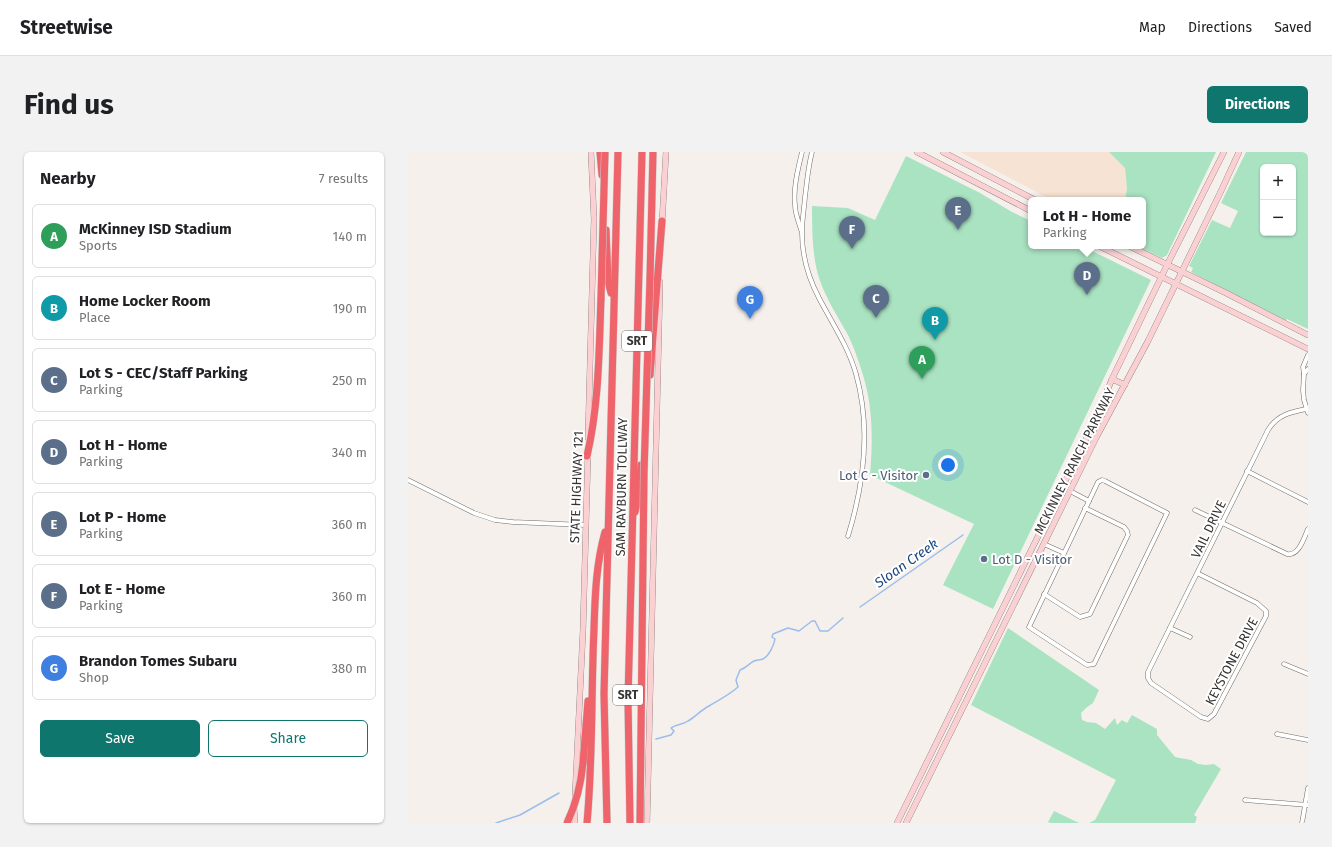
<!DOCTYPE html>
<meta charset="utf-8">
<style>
:root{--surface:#fff;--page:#f2f2f2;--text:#202124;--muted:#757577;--line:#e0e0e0;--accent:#0f766e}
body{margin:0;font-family:"Fira Sans",sans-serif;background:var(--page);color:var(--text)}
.controls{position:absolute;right:12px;top:12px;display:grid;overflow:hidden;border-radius:6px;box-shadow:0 1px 3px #0004}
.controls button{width:36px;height:36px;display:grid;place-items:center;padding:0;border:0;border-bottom:1px solid var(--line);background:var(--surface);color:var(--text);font:20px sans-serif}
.you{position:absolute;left:540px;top:313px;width:14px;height:14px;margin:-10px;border:3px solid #fff;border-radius:50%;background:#1a73e8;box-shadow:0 0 0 6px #1a73e833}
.badge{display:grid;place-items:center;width:26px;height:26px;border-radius:50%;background:var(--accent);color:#fff;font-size:13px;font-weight:700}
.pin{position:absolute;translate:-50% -33px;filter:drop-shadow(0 1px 2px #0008)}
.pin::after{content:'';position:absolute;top:21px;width:14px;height:12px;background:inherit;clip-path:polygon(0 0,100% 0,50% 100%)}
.popup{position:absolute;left:620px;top:45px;width:118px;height:52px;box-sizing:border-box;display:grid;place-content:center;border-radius:6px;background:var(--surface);filter:drop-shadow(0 1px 3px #0005);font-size:13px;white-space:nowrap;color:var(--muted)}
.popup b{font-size:15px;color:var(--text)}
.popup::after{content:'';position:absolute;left:50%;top:100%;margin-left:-8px;border:8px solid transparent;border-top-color:var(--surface)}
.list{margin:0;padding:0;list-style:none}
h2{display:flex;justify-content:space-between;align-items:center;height:52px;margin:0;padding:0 16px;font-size:17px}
h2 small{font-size:13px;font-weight:400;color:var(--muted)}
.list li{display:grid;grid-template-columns:26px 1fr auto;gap:12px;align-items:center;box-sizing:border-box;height:64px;margin:0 8px 8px;padding:0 8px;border:1px solid var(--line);border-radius:6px}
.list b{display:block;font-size:15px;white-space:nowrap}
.list p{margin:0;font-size:13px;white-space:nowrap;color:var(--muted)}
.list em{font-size:13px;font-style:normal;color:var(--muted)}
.actions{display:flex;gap:8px;padding:12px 16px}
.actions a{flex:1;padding:9px 0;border:1px solid var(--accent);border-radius:6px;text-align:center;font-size:14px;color:var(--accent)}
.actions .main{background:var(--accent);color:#fff}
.map{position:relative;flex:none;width:900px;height:671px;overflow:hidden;border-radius:6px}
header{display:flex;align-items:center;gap:24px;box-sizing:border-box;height:56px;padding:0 20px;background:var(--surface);border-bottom:1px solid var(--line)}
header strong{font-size:19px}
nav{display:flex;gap:22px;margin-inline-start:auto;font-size:14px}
.intro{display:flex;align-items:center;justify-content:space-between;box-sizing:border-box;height:96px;padding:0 24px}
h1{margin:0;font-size:28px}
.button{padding:10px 18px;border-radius:6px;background:var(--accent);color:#fff;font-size:14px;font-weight:700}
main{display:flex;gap:24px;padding:0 24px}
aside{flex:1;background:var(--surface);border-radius:6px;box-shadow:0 1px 3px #0004}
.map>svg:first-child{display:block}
</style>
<header>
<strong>Streetwise</strong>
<nav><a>Map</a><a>Directions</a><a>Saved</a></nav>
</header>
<div class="intro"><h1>Find us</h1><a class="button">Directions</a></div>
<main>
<aside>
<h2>Nearby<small>7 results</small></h2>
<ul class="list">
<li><span class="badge" style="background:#2e9e5b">A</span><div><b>McKinney ISD Stadium</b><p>Sports</p></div><em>140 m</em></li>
<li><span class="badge" style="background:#0f9aa8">B</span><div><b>Home Locker Room</b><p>Place</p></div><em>190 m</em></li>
<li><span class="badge" style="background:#5c6f8a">C</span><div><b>Lot S - CEC/Staff Parking</b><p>Parking</p></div><em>250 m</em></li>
<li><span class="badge" style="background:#5c6f8a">D</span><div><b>Lot H - Home</b><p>Parking</p></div><em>340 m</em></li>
<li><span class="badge" style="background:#5c6f8a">E</span><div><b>Lot P - Home</b><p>Parking</p></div><em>360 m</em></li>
<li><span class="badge" style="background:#5c6f8a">F</span><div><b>Lot E - Home</b><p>Parking</p></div><em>360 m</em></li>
<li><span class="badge" style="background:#3f7fe0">G</span><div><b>Brandon Tomes Subaru</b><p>Shop</p></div><em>380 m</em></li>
</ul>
<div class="actions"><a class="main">Save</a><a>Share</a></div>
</aside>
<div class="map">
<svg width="900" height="671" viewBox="0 0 900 671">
<rect width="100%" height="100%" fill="#f5f0ec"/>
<polygon fill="#f6e3d3" points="552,0 701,0 717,16 719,37 717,48 644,48"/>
<g fill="#aae3c2" fill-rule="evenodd">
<polygon points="701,0 808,0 759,103 754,106 728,94 735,94 735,48 717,48 719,37 717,16"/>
<path d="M838 0H900V177L879 167 877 169 783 120 785 116 781 114 804 68 822 76 830 59 813 51ZM855 15H885V81H855Z"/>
<path d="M498 4 572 41 604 60 623 69V94H674L743 128 585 457 535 433 566 372 462 323C465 288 465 253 454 220 450 208 446 195 440 183 430 165 418 147 411 126 404 103 404 78 404 54L440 56 467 68Z"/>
<polygon points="600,476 691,538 685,551 678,556 673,561 674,568 679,570 688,571 697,577 707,566 709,573 714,568 719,571 724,563 749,577 749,583 767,605 783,608 790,612 798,613 806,612 813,617 786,663 789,665 787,671 681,671 687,668 708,628 563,553"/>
<polygon points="646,659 671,671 642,671 640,670"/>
</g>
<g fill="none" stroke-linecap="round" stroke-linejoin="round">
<g stroke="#9bbdec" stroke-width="1.5">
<polyline points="452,455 555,383"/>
<path d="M248 587 263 583 266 579 263 576C268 572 274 573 280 569 287 565 293 558 301 554 311 548 321 543 330 535L328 528 332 518C340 515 340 512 346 509 348 508 352 508 355 507 361 504 366 493 367 487L364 485 365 482 380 476 391 479 404 469H407L412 479H420L435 466"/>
<polyline points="88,671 112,663 151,641"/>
</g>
<g stroke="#706c68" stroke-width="5">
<g id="minor">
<path d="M404 0C400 15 399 30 397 45 396 57 394 69 394 81 394 103 401 127 411 146 424 171 440 194 448 222 463 275 456 332 440 384"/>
<path d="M393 78C391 70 387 62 387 53 385 36 390 17 394 0"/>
<polyline points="900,203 895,215 896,222 895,238 896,248 900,261"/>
<polyline points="896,222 900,217"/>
<polyline points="839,319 900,350"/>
<polyline points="0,328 66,361 87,368 105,370 177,373"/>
<polygon points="694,328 697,329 759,361 686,512 679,513 621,475 681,349 690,330"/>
<polyline points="662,339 681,349"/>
<path d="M787 358 879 402C891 404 896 386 900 377"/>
<polyline points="636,392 656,401"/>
<path d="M789 421 849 451 858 459V464L806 562 800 567 793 565 743 531 740 526V520L860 278C869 263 883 260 898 257"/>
<polyline points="636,442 672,465 682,462 720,383 719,379 716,375 677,356"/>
<polyline points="762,476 782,485"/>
<polyline points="876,512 900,522"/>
<polyline points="869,582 900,588"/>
<polyline points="837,648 900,653"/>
<polyline points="894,671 900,636"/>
</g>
</g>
<g stroke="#706c68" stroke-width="6">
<g id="secondary">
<polyline points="509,0 623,59"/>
<polyline points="535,0 627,48"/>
<polyline points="254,72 258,0"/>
<polyline points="691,94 900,197"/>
<polyline points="721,94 818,141 900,183"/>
<polyline points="704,227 717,233"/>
<polyline points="180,286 186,67 183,0"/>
<polyline points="167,645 175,478 180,300"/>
<polyline points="166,656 167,671"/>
<polyline points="239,671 252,130"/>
<polyline points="489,671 672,299 686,271 704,227 761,109 816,0"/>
<polyline points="498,671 689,284 740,189 814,37 831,0"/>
</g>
</g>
<g stroke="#cfcece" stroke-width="8">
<g id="motorway">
<polyline points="192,0 194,23"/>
<polyline points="198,78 200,129 203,141"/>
<polyline points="242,127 245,0"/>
<polyline points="242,223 254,69"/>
<path d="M179 304C191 252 191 200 193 146"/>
<polyline points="227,360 230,348 233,313"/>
<polyline points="175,611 180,549"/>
<path d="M179 671C185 606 183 541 186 477 187 444 188 412 197 380"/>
<polyline points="199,671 196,542 210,0"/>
<polyline points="222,671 220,548 234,0"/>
</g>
</g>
<use href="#minor" stroke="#fff" stroke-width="4"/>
<use href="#secondary" stroke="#fad0d3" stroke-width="5.5"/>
<use href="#motorway" stroke="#ef636b" stroke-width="7"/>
<g stroke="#cfcece" stroke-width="8" stroke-linecap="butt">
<g id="motorway-bridge">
<polyline points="193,146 197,0"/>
<path d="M159 671C168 652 173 632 175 611"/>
<polyline points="232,671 236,321 242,127"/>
</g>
</g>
<use href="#motorway-bridge" stroke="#ef636b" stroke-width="7"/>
</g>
<g fill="#5c6f8a" stroke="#fff" stroke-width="1.5">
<circle cx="518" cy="323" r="4"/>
<circle cx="576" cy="407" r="4"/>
</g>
<g text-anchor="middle" stroke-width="4" stroke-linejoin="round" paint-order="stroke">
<g fill="#fff" stroke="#727170" stroke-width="1">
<rect x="214" y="179" width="30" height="20" rx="3"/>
<rect x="205" y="533" width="30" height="20" rx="3"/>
</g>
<g font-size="12" font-weight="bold" fill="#363433">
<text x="229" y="193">SRT</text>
<text x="220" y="547">SRT</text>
</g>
<g font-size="13" fill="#363433" stroke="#fff">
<text transform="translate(666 309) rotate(-63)" y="5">MCKINNEY RANCH PARKWAY</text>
<text transform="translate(168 335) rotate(-88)" y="5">STATE HIGHWAY 121</text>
<text transform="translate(213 335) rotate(-89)" y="5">SAM RAYBURN TOLLWAY</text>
<text transform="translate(800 377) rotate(-64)" y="5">VAIL DRIVE</text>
<text transform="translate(823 509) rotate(-62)" y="5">KEYSTONE DRIVE</text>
</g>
<g font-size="13" fill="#4e5e75" stroke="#fff" text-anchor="end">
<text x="510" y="328">Lot C - Visitor</text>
<text x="584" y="412" text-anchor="start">Lot D - Visitor</text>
</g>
<g font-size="14" font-style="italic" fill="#1c4880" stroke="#fff">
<text transform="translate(498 411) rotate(-35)" y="5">Sloan Creek</text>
</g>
</g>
</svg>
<div class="controls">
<button>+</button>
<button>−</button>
</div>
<div class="you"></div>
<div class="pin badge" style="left:514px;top:227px;background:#2e9e5b">A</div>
<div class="pin badge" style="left:527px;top:188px;background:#0f9aa8">B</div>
<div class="pin badge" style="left:468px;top:166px;background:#5c6f8a">C</div>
<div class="pin badge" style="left:679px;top:143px;background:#5c6f8a">D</div>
<div class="popup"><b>Lot H - Home</b>Parking</div>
<div class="pin badge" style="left:550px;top:78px;background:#5c6f8a">E</div>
<div class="pin badge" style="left:444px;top:97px;background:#5c6f8a">F</div>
<div class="pin badge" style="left:342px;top:167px;background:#3f7fe0">G</div>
</div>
</main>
